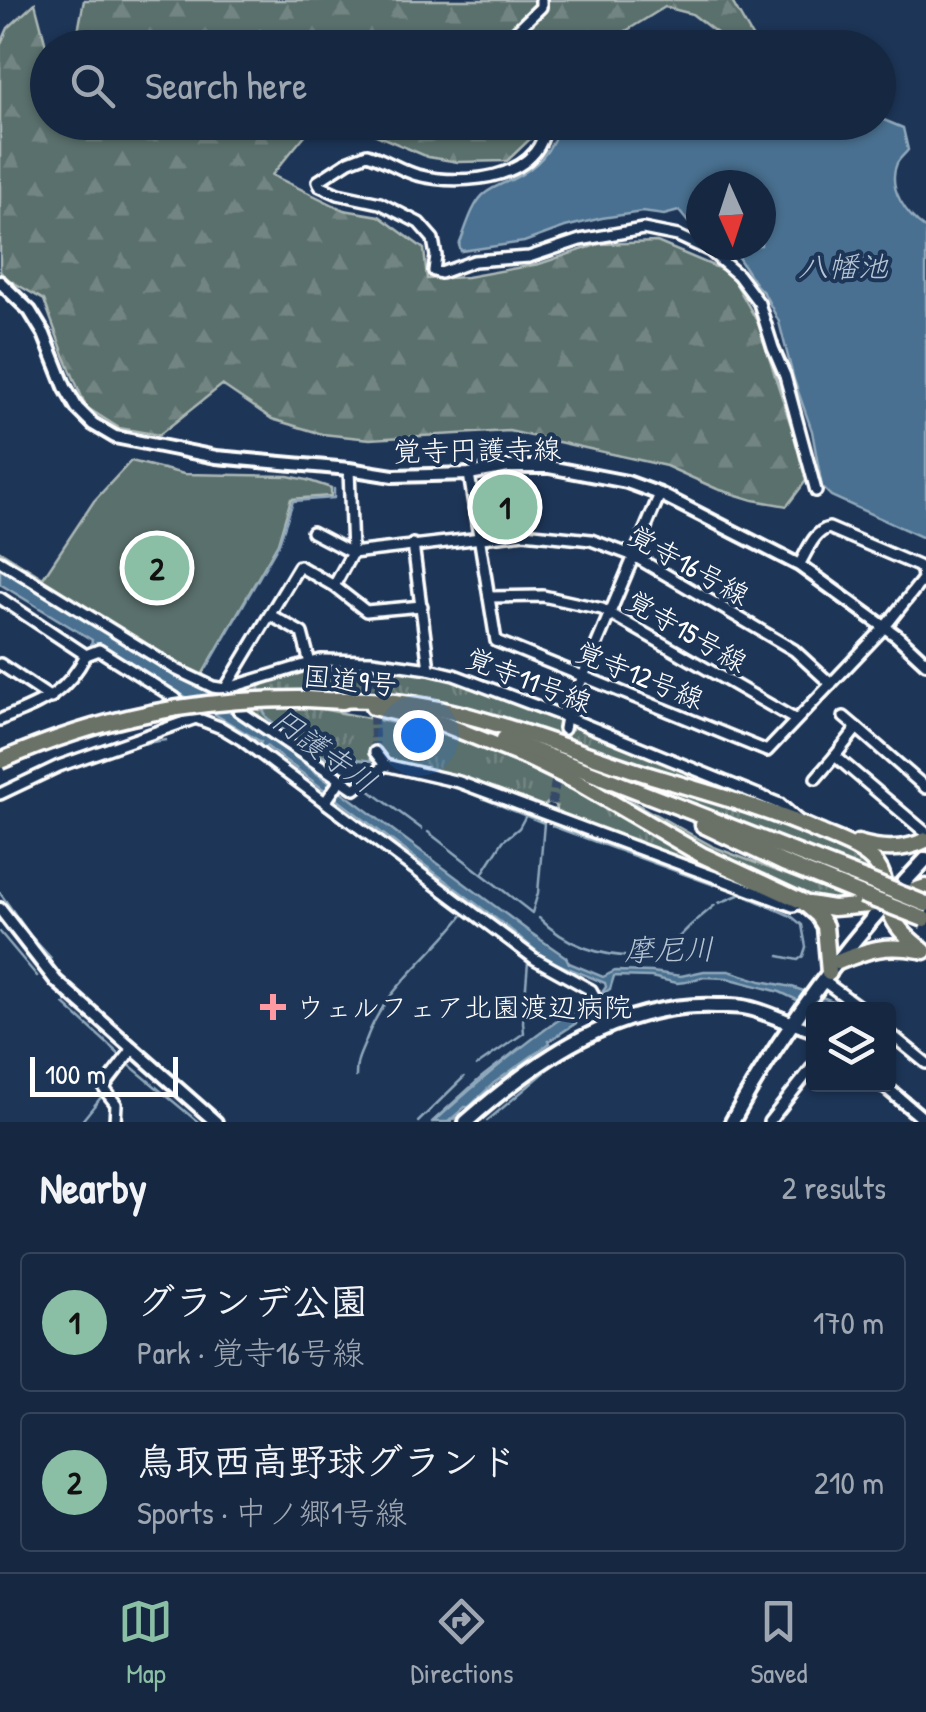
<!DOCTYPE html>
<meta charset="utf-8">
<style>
:root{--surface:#162841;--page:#23344c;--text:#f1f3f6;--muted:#9ea6b1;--line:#35445a;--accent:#8abfa5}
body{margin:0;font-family:"Patrick Hand","Klee One",sans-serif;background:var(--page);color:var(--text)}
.controls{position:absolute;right:30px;bottom:30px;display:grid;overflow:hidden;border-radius:10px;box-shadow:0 2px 8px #0004}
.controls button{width:90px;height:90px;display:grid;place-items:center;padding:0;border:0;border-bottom:2px solid var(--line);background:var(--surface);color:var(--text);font:50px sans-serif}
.compass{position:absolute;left:686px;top:170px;width:90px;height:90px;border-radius:50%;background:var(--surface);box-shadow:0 2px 8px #0004;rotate:177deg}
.scale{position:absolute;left:30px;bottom:25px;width:148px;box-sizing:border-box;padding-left:10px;border:5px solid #fff;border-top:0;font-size:28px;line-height:35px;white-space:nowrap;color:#fff;-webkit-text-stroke:8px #1d3557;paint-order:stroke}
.you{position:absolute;left:418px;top:735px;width:35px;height:35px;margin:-25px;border:8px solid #fff;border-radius:50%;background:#1a73e8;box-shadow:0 0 0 15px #1a73e833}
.badge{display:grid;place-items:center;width:65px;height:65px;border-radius:50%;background:var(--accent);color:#111;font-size:32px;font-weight:700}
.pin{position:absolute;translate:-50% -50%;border:5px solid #fff;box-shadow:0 2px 10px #0006}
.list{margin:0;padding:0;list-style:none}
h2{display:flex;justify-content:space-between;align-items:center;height:130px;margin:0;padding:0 40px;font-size:42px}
h2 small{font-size:32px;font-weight:400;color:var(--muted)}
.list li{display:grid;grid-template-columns:65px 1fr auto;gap:30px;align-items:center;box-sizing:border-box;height:140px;margin:0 20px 20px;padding:0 20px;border:2px solid var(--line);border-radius:10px}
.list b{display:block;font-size:38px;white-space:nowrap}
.list p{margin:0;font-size:32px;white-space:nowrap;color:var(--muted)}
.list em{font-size:32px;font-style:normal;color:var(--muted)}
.icon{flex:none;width:55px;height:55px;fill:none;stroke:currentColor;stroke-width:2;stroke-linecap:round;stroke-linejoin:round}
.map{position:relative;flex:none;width:926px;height:1122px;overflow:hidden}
.search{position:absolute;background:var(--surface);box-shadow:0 2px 8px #0004;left:30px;right:30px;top:30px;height:110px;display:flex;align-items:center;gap:25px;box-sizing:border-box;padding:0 35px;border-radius:55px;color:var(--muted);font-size:38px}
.sheet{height:450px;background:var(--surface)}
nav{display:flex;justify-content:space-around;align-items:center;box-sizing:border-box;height:140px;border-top:2px solid var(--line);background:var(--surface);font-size:28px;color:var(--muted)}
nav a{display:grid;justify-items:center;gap:5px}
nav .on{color:var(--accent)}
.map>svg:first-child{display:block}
</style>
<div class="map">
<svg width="926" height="1122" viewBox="0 0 926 1122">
<defs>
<pattern id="grass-tufts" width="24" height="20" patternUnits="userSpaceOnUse" patternTransform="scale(2.5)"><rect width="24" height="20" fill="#5a706c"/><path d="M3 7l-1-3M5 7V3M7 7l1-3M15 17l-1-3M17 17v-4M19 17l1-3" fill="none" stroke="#738582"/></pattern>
<pattern id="forest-firs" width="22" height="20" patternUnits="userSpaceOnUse" patternTransform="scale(2.5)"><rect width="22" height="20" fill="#5a706c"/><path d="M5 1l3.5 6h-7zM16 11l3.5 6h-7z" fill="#738582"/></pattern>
<pattern id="park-crowns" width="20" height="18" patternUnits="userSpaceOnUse" patternTransform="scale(2.5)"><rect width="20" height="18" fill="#5a706c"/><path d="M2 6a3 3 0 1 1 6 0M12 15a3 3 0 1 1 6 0" fill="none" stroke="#738582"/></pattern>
</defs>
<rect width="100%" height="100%" fill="#1d3557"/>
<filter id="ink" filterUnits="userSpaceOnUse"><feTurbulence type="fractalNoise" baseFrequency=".01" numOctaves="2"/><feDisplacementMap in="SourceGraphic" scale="20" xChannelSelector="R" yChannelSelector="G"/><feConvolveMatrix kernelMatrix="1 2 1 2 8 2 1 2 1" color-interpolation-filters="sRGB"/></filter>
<g filter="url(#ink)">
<g fill="url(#grass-tufts)" stroke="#acb8b6" stroke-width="2.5">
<path d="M327 664 359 666 365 669 366 676 373 677 376 670 385 668 449 678 555 716 560 721 562 730 568 733 574 727H580L779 805 790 814 427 701C362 690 299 692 233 693Z"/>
<polygon points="306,706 415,727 486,748 533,766 569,783 763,890 558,816 556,805 549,802 539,810 443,773 388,760 382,756 379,749 371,749 371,757 376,761 314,757 246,708"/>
<polygon points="606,768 798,828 852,853 877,877 617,775"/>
<polygon points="582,778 615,792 714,847 858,902 818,902 729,864"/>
</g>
<g fill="url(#forest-firs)" stroke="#acb8b6" stroke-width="2.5">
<polygon points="84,0 731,0 758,47 735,47 692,14 665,7 603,45 571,47 78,48 76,42"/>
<polygon points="35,3 47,49 48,122 315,123 272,175 344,210 379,216 424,249 427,279 467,277 539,264 599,244 657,242 730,273 758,323 808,478 787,506 753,500 717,489 666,466 509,431 370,439 322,434 272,419 222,385 159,435 119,428 86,407 64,355 44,300 4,277 0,271 0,46 8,28"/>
<polygon points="348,123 534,122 534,123 530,139 507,161 458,162 428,157"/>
</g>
<polygon fill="url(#park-crowns)" stroke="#acb8b6" stroke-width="2.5" points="526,479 527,528 492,528 485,522 481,493 494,481"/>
<polygon fill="#5a706c" stroke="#acb8b6" stroke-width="2.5" points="131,461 184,474 288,476 307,480 331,488 331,496 291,499 278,543 202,675 183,669 158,655 112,623 86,612 0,557 0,551 43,578 94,501"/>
<g fill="#486f90" stroke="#91a9bc" stroke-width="2.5">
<path d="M879 118 903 128 908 150C905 154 900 158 897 163 886 188 907 216 926 229V539L831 496 822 487 812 431 794 380 779 322 764 293 756 285 734 251 726 245H761V185H701V229L688 222 679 211 664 215 642 212 602 218 565 227 524 242 461 251 459 245C466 229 471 207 483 195 491 188 501 184 511 180 538 167 552 151 560 123L878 122Z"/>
<path d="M0 567 100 628 102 625 109 633 209 693 531 933 566 957 569 963 603 977 615 971 652 972 681 976 704 971H729L761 981 792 987 836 1002 847 1009H816L780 992 727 978 702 977 686 982 677 983 651 977 614 976 610 989 599 996V1008L549 1041 550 1043 494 1083 469 1107H465L448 1122H434C487 1074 541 1028 603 991L606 987 605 983 555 963 540 954 511 930 266 746 263 748 259 746 261 742 101 646 91 645 92 640 0 584Z"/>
</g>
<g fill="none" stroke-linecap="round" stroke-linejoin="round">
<g stroke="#91a9bc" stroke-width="2.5">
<polyline points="207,668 279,543 293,501 334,498 334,489"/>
<polyline points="259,684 259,692"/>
<polyline points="262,708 267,718 319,755 374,761"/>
<polyline points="333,767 346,773 357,782"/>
<polyline points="387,772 457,788 544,823 538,893 532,913 428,832"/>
<polyline points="365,787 422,829"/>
<path d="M0 800C52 775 108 747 166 740"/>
<polyline points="322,808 459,911"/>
<polyline points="552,826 714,885"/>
<polyline points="482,874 503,841 519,828 525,817"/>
<polyline points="0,893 30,935 51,958"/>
<polyline points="719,903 741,894 791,916 802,925 806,947 803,956 798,960 779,956"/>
<polyline points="466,914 527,962"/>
<path d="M539 918C568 947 605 958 646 957"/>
<polyline points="0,932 37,976"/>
<polyline points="663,953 691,925 715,905"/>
<polyline points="64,1004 122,1057"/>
<polyline points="127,1063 198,1122"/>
<polyline points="476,1066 524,1033 523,1022 528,962"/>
<path d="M356 1077C356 1059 360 1056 366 1040 384 989 431 957 463 915"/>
<polyline points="785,1113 805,1086"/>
<polyline points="487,1121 545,1072"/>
<polyline points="81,1122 102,1096"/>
<polyline points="418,1122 464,1077"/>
<polyline points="432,1122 482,1077 522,1046"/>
<polyline points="450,1122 461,1113"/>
</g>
<g stroke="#344968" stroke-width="9" stroke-dasharray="9 4.5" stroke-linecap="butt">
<polyline points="372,675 375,752"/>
<polyline points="552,804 557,772"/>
</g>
<g stroke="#fff" stroke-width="16">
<g id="minor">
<polyline points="507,48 510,37 541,7 541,0"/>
<path d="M547 122C545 132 542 144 535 152 511 182 452 184 417 175 400 170 384 159 367 154L349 161 318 181 320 186 338 194 380 203 419 223 433 239 436 256 434 271 441 273 474 261 529 257 580 240 643 229 678 236 710 251 738 275 759 303 773 348 785 376 816 491"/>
<polyline points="349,469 352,553 524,533 591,540 634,556 794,650 831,684"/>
<path d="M469 474 496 641 767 751 884 628 923 579 922 570 918 566 829 528C814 531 807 552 799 565"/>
<polyline points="312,532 352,553 334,586 366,611 422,606"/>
<polyline points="413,544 429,669"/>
<polyline points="0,561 177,670 213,687 225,689"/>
<polyline points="489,597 543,596 602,609 796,720"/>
<path d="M0 598 86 655C64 697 41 702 0 720"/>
<polyline points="270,615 302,633 310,663"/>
<polyline points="86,655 99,650 175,698 196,718 222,728 242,740 535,959 591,990 610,1024"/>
<polyline points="0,664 51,698"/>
<polyline points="225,689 321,660 372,661 429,669 454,675 566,717 780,804 799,821"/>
<polyline points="225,689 299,566 334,586"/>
<polyline points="232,700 238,710 355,789 385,765"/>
<polyline points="844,717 857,728"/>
<polyline points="564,729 566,717 660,494"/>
<polyline points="375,752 385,765 459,782 793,906 803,902"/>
<polyline points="835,756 857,728 926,788"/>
<polyline points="816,778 835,756 926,833"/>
<polyline points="0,794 59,766 196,718"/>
<polyline points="326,801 341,779"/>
<polyline points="822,980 862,1009"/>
<polyline points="888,1032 926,1063"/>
<polyline points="115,1122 116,1104 105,1090 106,1084 132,1050"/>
<polyline points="769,1122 814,1065"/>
</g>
</g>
<g stroke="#fff" stroke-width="18">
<g id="tertiary">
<polyline points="0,282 30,311 44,334 65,387 77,408 93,424 115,437 216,457 349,469 393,476 469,474 508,467 549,467 627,482 660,494 799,565 897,636 926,663"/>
<polyline points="0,909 56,981 216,1122"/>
<polyline points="791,1023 814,1031"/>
<polyline points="882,1084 926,1121"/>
</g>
</g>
<g stroke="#fff" stroke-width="20">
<g id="secondary">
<path d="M466 1122C537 1059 618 1002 717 1006 727 1006 738 1005 748 1008 762 1011 777 1018 791 1023"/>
<path d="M732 1122C784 1026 851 938 926 859"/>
</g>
</g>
<g stroke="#fff" stroke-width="21">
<g id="trunk">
<polyline points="306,699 343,701"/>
<path d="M334 700C446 694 548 744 652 776 708 793 765 808 819 832 833 838 848 843 861 851 894 872 879 892 893 918 899 931 912 942 924 951"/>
<polyline points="373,707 443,724 528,758 575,781 702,855 803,902 818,915 825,926 829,973"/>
<polyline points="504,739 867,880"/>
<polyline points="703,825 783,863 862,895"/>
<path d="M858 843C881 850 904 851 926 840"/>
<polyline points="809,904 833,908 870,905 926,887"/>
<path d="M838 962C870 949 885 944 920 950"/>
</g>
</g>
<use href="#minor" stroke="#1d3557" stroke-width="9"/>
<use href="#tertiary" stroke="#1d3557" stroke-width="10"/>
<use href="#secondary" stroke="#1d3557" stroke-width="12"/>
<use href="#trunk" stroke="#6a7166" stroke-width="14"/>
<g stroke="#fff" stroke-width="21" stroke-linecap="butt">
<g id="trunk-bridge">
<path d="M0 761C101 717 196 698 306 699"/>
<polyline points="867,880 926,904"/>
<polyline points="862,895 924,919"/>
</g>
</g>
<use href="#trunk-bridge" stroke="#6a7166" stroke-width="14"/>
</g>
</g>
<path fill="#ff9aa2" stroke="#1d3557" stroke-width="4" d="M268 992h10v10h10v10h-10v10h-10v-10h-10v-10h10z"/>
<g text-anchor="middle" stroke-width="8" stroke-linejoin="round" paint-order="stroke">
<g font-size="28" fill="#fff" stroke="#1d3557">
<text transform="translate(477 450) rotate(-1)" y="10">覚寺円護寺線</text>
<text transform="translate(689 565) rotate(29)" y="10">覚寺16号線</text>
<text transform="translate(687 631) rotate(30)" y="10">覚寺15号線</text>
<text transform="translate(640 675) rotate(22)" y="10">覚寺12号線</text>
<text transform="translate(350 680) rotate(6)" y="10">国道9号</text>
<text transform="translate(529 680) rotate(21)" y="10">覚寺11号線</text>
</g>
<g font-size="28" fill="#fff" stroke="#1d3557" text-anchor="start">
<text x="296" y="1017">ウェルフェア北園渡辺病院</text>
</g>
<g font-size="30" font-style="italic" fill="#b6c5d3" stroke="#1d3557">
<text x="843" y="277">八幡池</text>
<text transform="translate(324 751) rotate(36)" y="10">円護寺川</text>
<text transform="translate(669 950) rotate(-1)" y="10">摩尼川</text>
</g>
</g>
</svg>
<div class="controls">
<button><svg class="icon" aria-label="layers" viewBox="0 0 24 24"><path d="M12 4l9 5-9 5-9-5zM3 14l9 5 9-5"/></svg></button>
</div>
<svg class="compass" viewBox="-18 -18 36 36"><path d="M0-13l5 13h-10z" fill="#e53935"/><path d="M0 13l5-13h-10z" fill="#9ea6b1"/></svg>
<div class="scale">100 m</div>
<div class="you"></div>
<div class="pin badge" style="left:505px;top:507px">1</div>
<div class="pin badge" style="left:157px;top:568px">2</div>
<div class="search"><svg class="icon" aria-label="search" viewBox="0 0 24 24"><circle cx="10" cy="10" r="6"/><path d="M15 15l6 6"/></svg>Search here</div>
</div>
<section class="sheet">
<h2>Nearby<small>2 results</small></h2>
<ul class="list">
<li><span class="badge">1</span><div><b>グランデ公園</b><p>Park · 覚寺16号線</p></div><em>170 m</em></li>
<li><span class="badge">2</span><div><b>鳥取西高野球グランド</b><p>Sports · 中ノ郷1号線</p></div><em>210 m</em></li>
</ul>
</section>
<nav>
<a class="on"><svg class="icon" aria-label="map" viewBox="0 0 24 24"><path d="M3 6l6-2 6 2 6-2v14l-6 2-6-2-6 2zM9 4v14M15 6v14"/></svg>Map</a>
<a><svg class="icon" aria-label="directions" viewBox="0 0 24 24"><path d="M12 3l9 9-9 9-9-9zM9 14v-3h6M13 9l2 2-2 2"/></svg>Directions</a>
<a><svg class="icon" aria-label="saved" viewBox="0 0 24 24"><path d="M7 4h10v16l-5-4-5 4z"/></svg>Saved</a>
</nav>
